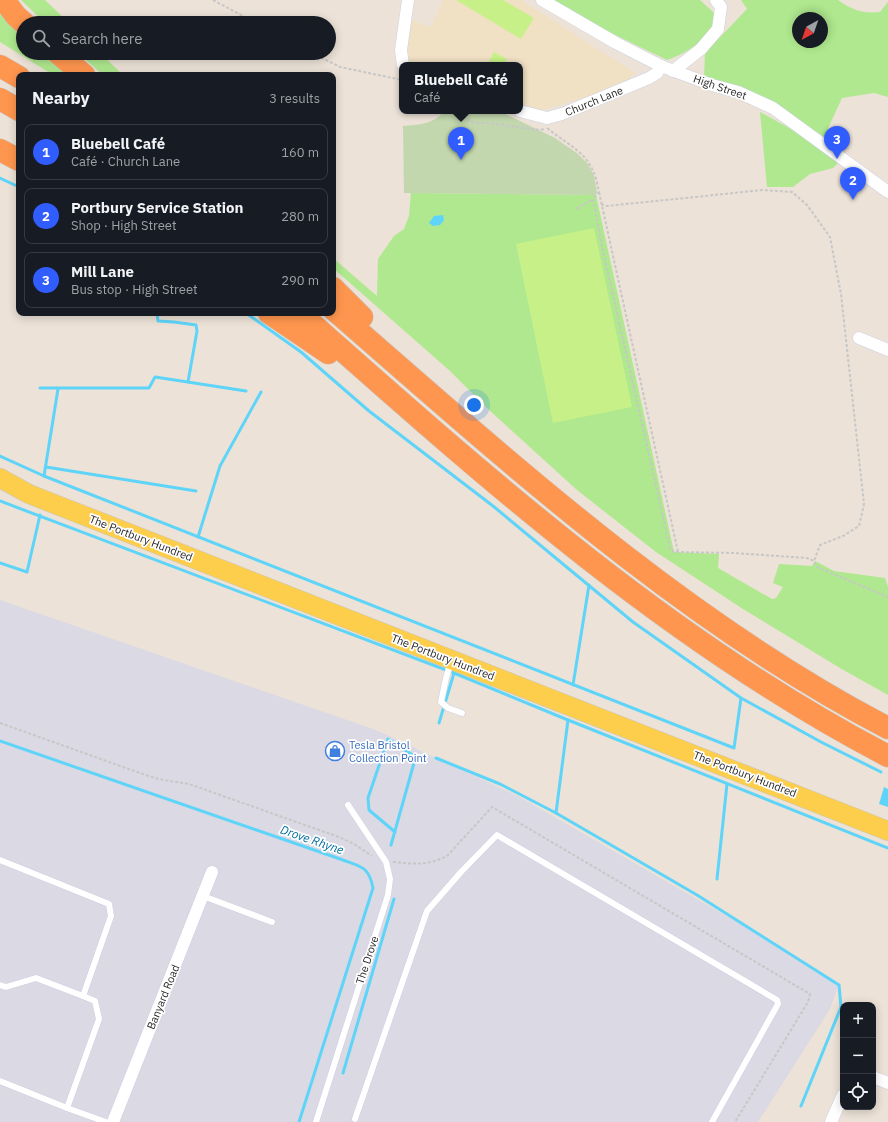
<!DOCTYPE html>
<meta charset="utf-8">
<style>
:root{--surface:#171b24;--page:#242831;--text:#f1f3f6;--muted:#9ea1a6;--line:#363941;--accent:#315dff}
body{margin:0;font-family:"IBM Plex Sans",sans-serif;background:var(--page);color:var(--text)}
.controls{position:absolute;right:12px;bottom:12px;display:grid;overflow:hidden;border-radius:8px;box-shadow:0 2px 10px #0003}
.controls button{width:36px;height:36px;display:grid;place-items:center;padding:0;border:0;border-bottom:1px solid var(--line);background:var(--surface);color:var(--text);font:20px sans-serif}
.compass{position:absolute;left:792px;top:12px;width:36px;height:36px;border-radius:50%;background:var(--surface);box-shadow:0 2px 10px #0003;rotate:220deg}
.you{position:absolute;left:474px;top:405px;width:14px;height:14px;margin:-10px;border:3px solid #fff;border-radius:50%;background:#1a73e8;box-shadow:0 0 0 6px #1a73e833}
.badge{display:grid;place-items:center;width:26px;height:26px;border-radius:50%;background:var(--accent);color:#fff;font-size:13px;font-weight:700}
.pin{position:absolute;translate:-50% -33px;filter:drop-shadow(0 1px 2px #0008)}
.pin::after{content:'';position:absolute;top:21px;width:14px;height:12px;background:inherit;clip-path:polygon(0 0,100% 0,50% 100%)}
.popup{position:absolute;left:399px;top:62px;width:124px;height:52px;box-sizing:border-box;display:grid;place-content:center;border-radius:8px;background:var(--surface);filter:drop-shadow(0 1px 3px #0005);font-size:13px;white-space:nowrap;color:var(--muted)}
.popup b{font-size:15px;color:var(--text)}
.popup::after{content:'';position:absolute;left:50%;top:100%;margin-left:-8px;border:8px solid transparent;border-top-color:var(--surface)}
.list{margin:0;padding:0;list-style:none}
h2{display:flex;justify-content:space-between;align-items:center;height:52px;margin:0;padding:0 16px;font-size:17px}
h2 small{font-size:13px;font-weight:400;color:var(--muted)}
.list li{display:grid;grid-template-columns:26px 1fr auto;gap:12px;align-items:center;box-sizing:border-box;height:56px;margin:0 8px 8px;padding:0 8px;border:1px solid var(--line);border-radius:8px}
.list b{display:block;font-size:15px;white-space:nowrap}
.list p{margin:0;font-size:13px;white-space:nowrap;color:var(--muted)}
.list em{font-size:13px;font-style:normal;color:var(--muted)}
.icon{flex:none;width:22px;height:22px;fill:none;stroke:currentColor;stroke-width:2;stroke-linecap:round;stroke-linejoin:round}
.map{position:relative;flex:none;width:888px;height:1122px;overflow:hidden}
.search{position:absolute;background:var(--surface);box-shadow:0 2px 10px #0003;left:16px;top:16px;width:320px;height:44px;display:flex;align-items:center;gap:10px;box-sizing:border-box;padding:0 14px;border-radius:22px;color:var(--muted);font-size:15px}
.panel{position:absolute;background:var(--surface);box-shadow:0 2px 10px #0003;left:16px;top:72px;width:320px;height:244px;border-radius:8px}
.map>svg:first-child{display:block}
</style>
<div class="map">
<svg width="888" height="1122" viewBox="0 0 888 1122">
<rect width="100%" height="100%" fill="#ece2d7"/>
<polygon fill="#dbd9e3" points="0,600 376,730 518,796 744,926 818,974 821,972 832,979 839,984 830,1009 758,1122 0,1122"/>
<polygon fill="#f0e0c4" points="443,0 521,0 635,73 628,81 587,97 542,110 520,104 520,65 409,65 407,50 411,20 431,27"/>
<g fill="#afe88e" fill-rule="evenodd">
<polygon points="21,0 45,0 69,23 45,23"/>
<path d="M554 0H700L714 13V27C699 44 689 52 667 60L605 30Z"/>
<path d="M741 0H838C852 10 863 14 880 12L888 2V97L874 93 842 98 824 137 780 108 704 77 705 53 747 9ZM798 18H822V42H798Z"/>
<polygon points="0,6 23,32 23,53 47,53 72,75 53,75 0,42"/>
<polygon points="78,53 100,53 123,75 103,75"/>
<polygon points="760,112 800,134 838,163 833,168 810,174 793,187 767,187"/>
<polygon points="411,193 596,195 674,552 719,554 718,568 772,599 776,598 783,587 773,583 779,564 812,566 815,561 834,571 885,578 888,587 888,695 840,668 743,609 656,552 577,490 488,409 450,371 333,268 333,258 377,296 378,259 394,236 404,229 409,216"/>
</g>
<path fill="#c2d7ad" d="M444 111H499L555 138 578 154 588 164 594 176 597 192 596 195H593L404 193 403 126C417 125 435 124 444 111Z"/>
<g fill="#c7f188">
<polygon points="456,0 503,0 534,18 521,39"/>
<polygon points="494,52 507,59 504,65 487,65"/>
<polygon points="594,228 632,407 553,423 516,244"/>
</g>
<g fill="#5fd4f9">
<polygon points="443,215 444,220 440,225 433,226 429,223 434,216"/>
<polygon points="884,787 888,789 888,807 879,804"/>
</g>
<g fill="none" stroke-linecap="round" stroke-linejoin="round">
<g stroke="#5fd4f9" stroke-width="3">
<polyline points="0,178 19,187"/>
<polyline points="157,313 158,321 174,322 196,325 197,331 188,382"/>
<polyline points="246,313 301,352 369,411 493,506 633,622 741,698 821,742 881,772"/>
<polyline points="40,388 149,388 155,377 246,391"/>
<polyline points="0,456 44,476 734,748 741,698"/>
<polyline points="46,467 196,491"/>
<polyline points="44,476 58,389"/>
<polyline points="0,501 454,673 568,720 888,848"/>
<polyline points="198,537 220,466 261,392"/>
<polyline points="0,563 27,572 40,515"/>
<polyline points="573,685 589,585"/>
<polyline points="439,723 454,673"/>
<path d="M0 741 343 860C362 867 369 867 373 888L299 1122"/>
<polyline points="436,758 500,784 556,813 697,895 839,985 841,1007 801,1106"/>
<polyline points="556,813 568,720"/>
<polyline points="391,845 414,763 414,756 388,739 368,798 369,810 395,832"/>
<polyline points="717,879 727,784"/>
<polyline points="343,1073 394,899"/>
</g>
<g stroke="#ccd1e2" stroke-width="7">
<g id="lane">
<polyline points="451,662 446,678 441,702 448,708 462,713"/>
<polyline points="0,860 109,904 111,916 83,996 36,978 6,987 0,985"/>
<polyline points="203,896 272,922"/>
<polyline points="83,996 95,1001 99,1019 67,1108 106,1122"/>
<polyline points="0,1081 67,1108"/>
<polyline points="355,1119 427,911 461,872 497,835 777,1000 778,1004 712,1122"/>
<polyline points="316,1122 388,895 390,879 386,862 348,805"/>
</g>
</g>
<g stroke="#ccd1e2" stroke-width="13">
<g id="street">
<polyline points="542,0 616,43 661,66 712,85 738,92 773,108 888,192"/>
<polyline points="403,65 401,50 408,0"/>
<polyline points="673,71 701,49 718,29 721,7 716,0"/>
<polyline points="520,111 547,118 562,114 649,78 657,73 661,66"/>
<polyline points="859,338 888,350"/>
<polyline points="873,1077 888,1083"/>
<polyline points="113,1122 212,872"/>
<polyline points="831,1122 843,1095"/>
</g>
</g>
<g stroke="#c7c7c7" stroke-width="20">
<polyline id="primary" points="0,478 29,494 888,831"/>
</g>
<g stroke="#c7c7c7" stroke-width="23">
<g id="highway">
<polyline points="4,0 16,16 24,23"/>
<polyline points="58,53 84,75"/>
<polyline points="0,66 19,77"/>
<polyline points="0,99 19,110"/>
<polyline points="0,150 19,160"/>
<polyline points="333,288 362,317"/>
<path d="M333 309C508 461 681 620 888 728"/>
<polyline points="269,313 328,353"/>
<path d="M300 313C484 476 669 642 888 756"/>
</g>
</g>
<g stroke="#c7c7c7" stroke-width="2" stroke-dasharray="3 2" stroke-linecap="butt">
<polyline points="213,0 256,23"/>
<polyline points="312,53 340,67 402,80"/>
<polyline points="458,115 475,123 488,123 540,130 545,129"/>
<path d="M547 128C576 151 592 153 599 192L593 199 602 246 670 548 674 552H678L734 553 807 558 814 561 817 567 888 597"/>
<polyline points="599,192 678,552"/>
<polyline points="601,204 607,206 763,190 792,192 807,205 830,237 841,294 864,504 859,526 843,536 820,545 814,561"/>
<polyline points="576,209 593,199"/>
<polyline points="0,723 140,773 158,779 189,784 339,837 354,844 372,856"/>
<path d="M393 862C413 864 430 866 448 855L492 807 810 994 808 1002 735 1122"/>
</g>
<use href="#lane" stroke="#fff" stroke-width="6"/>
<use href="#street" stroke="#fff" stroke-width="12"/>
<use href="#primary" stroke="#fdce4b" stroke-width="19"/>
<use href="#highway" stroke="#ff964f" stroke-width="22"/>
</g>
<defs>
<g id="shop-ring" transform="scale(1)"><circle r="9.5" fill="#fff" stroke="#3f7fe0" stroke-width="1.5"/><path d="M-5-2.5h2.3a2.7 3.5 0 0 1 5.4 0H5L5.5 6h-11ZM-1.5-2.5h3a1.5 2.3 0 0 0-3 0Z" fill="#3f7fe0"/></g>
</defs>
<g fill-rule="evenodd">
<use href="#shop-ring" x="335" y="751"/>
</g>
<g text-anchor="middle" stroke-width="3.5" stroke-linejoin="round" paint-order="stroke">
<g font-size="11" fill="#272727" stroke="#fff">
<text transform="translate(720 87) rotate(19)" y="4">High Street</text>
<text transform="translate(594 101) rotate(-22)" y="4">Church Lane</text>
<text transform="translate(141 538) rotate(21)" y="4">The Portbury Hundred</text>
<text transform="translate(443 657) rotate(21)" y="4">The Portbury Hundred</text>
<text transform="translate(745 774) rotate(21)" y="4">The Portbury Hundred</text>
<text transform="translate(367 960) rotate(-72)" y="4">The Drove</text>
<text transform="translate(163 997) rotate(-68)" y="4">Banyard Road</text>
</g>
<g font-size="11" fill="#366cbe" stroke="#fff" text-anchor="start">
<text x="349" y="749">Tesla Bristol<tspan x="349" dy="13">Collection Point</tspan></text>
</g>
<g font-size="12" font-style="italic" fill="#026fa1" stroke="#fff">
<text transform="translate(312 840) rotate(19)" y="4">Drove Rhyne</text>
</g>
</g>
</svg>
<div class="controls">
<button>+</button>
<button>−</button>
<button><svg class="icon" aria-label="locate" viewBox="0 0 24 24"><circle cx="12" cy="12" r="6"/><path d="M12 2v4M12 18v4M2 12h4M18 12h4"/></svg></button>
</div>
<svg class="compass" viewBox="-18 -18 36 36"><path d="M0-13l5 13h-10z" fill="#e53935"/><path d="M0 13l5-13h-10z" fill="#9ea1a6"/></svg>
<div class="you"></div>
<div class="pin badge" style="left:461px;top:160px">1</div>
<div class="popup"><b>Bluebell Café</b>Café</div>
<div class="pin badge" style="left:853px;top:200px">2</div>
<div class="pin badge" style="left:837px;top:159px">3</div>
<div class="search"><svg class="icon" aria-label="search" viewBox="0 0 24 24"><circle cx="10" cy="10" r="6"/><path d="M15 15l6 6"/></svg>Search here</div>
<section class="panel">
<h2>Nearby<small>3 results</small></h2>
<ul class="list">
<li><span class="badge">1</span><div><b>Bluebell Café</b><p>Café · Church Lane</p></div><em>160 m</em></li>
<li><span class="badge">2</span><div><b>Portbury Service Station</b><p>Shop · High Street</p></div><em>280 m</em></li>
<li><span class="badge">3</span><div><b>Mill Lane</b><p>Bus stop · High Street</p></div><em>290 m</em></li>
</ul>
</section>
</div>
